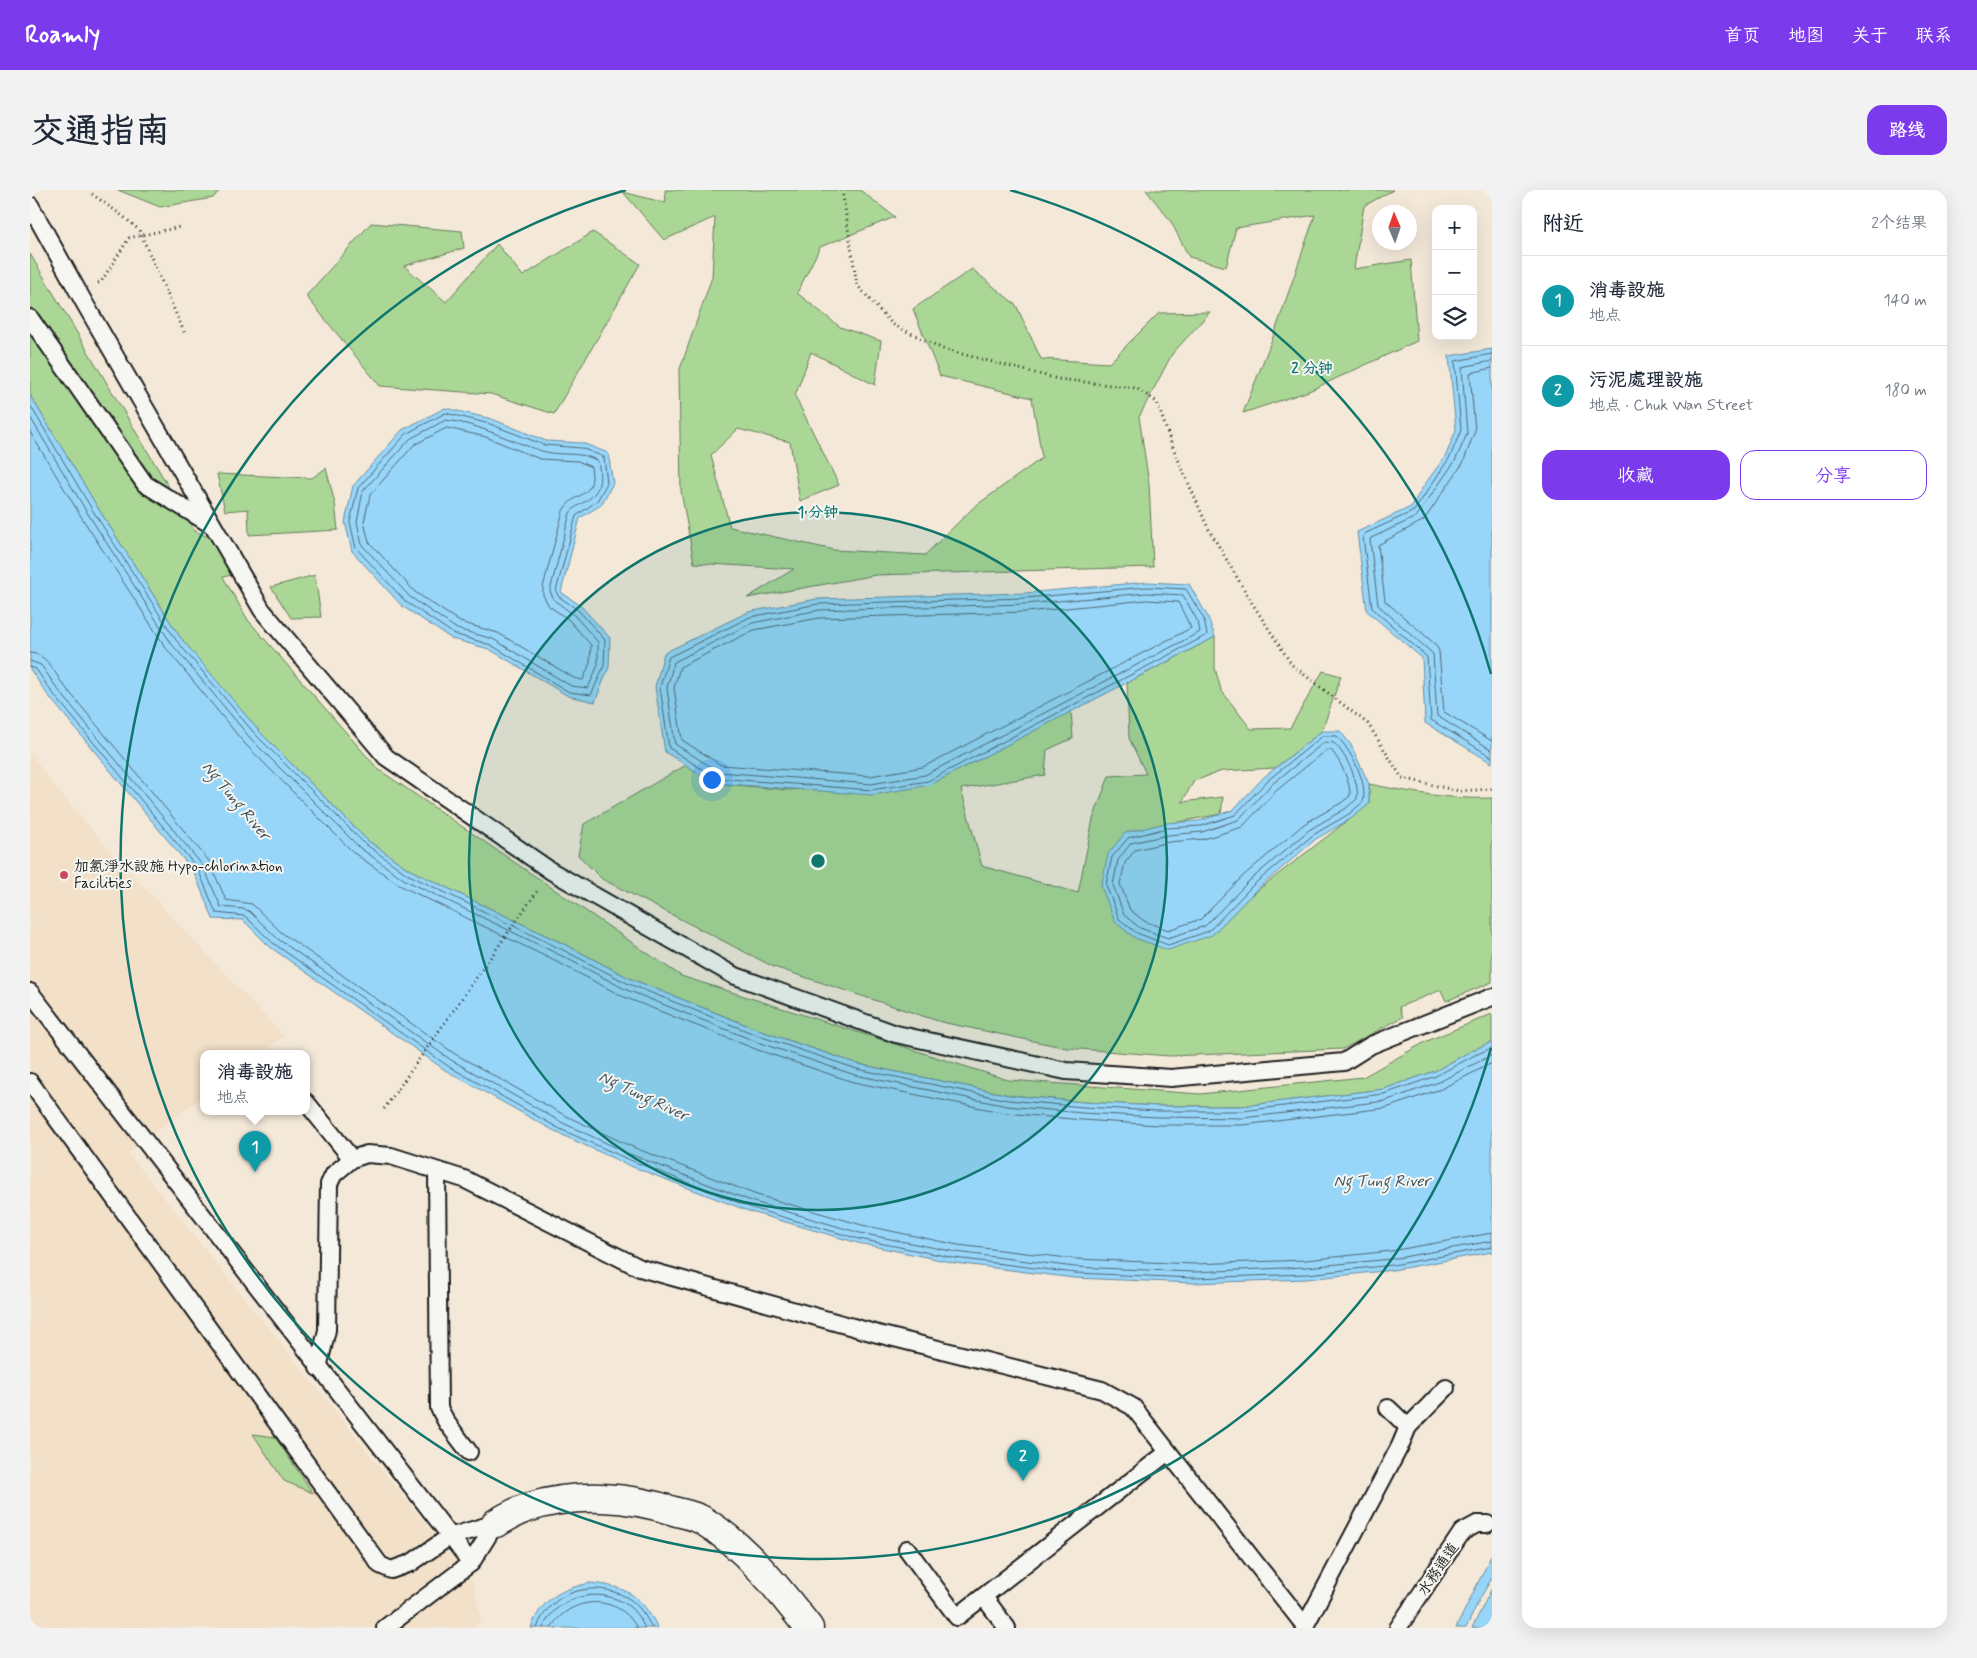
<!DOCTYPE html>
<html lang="zh">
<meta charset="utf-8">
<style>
:root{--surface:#fff;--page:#f2f2f3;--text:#1f2937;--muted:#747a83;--line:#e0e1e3;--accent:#7c3aed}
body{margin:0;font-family:Mynerve,"LXGW WenKai TC",sans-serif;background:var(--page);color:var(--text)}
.controls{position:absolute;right:15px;top:15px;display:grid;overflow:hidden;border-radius:10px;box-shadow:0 5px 20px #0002}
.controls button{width:45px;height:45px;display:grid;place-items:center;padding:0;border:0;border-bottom:1px solid var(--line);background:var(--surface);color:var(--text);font:25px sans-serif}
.compass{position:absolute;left:1342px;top:15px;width:45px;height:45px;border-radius:50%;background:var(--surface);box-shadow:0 5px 20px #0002;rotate:358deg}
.you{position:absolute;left:681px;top:589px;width:18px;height:18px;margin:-12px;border:4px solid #fff;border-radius:50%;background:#1a73e8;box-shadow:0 0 0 8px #1a73e833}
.badge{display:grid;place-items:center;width:32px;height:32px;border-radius:50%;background:var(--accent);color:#fff;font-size:16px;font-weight:700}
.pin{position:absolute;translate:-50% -41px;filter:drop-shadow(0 1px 2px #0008)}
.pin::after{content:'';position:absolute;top:26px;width:18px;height:15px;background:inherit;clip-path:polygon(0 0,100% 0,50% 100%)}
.popup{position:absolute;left:170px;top:860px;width:110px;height:65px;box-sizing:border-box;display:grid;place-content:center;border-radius:10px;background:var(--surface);filter:drop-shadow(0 1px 4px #0005);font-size:16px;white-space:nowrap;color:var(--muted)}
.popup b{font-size:19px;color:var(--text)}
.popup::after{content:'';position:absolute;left:50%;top:100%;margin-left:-10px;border:10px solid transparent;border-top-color:var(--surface)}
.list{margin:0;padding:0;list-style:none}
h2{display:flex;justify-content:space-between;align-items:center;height:65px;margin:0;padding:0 20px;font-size:21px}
h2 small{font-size:16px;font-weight:400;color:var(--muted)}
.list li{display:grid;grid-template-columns:32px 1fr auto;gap:15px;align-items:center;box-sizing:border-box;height:90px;padding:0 20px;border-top:1px solid var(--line)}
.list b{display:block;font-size:19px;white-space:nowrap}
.list p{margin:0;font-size:16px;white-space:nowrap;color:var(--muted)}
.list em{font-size:16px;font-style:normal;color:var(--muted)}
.actions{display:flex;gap:10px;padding:15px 20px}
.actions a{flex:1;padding:11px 0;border:1px solid var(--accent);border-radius:15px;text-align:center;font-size:18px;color:var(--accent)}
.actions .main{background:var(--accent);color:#fff}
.icon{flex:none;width:28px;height:28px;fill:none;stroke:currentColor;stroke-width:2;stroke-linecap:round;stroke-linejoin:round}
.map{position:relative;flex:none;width:1462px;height:1438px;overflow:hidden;border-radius:15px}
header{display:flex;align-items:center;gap:30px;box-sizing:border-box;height:70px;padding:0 25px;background:var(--accent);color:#fff}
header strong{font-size:24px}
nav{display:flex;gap:28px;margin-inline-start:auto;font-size:18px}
.intro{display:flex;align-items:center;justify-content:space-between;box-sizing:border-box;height:120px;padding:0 30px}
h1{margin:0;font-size:35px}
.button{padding:12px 22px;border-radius:15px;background:var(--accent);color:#fff;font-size:18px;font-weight:700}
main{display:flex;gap:30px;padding:0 30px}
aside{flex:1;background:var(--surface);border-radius:15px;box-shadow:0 5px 20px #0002}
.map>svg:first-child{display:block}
</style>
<header>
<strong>Roamly</strong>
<nav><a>首页</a><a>地图</a><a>关于</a><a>联系</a></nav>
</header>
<div class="intro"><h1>交通指南</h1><a class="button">路线</a></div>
<main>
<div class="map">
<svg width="1462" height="1438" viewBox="0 0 1462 1438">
<rect width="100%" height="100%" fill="#f4e9d9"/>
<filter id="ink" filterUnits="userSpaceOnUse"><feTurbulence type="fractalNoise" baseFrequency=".02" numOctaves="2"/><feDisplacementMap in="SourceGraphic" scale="10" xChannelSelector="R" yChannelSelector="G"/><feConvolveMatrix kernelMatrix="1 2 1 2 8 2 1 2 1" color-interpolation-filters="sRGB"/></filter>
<g filter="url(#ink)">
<polygon fill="#f2e0c8" points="0,561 19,590 88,670 254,846 231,863 174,863 174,906 98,963 444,1394 451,1431 443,1438 0,1438"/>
<g fill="#abd796" stroke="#647a59">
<polygon points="88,0 190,0 183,8 130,17"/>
<polygon points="635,0 830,0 865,27 790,57 767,103 810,137 851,151 845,195 781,162 765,206 809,295 770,311 760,252 708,239 681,265 700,337 804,360 895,365 944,317 1012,268 1002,208 910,186 883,119 942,79 986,115 1011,169 1079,173 1129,123 1180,122 1142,164 1109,227 1119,294 1123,377 846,385 717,408 764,379 664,373 651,301 649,182 682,87 685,27 634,50 593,2 636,13"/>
<polygon points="1116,0 1363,0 1334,16 1324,79 1381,70 1387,151 1279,201 1213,223 1246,139 1285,25 1206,38 1196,77 1159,67 1140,30"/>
<polygon points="341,33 432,41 434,58 374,76 416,112 467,54 493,86 563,42 610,74 524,224 461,204 350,196 276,106"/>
<polygon points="0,64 165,341 181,348 202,385 193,387 218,430 348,579 651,786 978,890 1170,904 1333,887 1397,851 1462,824 1462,852 1443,860 1405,881 1354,899 1212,916 1128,916 1053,912 979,905 828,874 734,842 601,789 540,757 380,680 337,650 229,541 193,500 150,447 68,318 0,205"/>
<polygon points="296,278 305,314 308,340 219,345 218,319 195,321 187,284 282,288"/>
<polygon points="285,385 291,427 261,428 241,397"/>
<path d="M1185 447V478L1191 500 1221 539 1260 538 1293 481 1311 486 1292 541 1245 578 1192 581 1164 591 1152 612 1193 607 1191 624 1102 641 1182 745 1220 706 1339 614V594C1379 602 1421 610 1462 608V792L1416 811 1411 800 1369 817 1373 827 1313 859 1139 866 1037 858 911 832 744 777 572 689 548 665 554 634 656 575 684 593 759 600 909 590 1041 521 1043 548 1017 560 1015 585 931 599 952 676 1048 703 1063 629 1079 586 1116 584 1099 548 1097 493Z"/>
<polygon points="223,1244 245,1247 283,1303 254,1291"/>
</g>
<g fill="#98d6f9" stroke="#668ca1">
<polygon points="1462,159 1462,573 1395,533 1392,468 1337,421 1327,342 1381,317 1393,297 1416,265 1426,240 1419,166"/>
<polygon points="0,205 68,318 150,447 229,541 337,650 380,680 540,757 601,789 734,842 828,874 979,905 1053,912 1128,916 1212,916 1354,899 1405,881 1443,860 1462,852 1462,1062 1363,1080 1277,1089 1164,1093 1044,1088 925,1073 828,1053 721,1022 598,975 528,943 415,880 240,757 213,730 183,729 164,682 17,504 0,479"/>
<polygon points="415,218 462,229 516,251 552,253 578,263 583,293 571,315 550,328 531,402 551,416 580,448 579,477 565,512 538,506 459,459 422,449 372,416 322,361 315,332 323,296 372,240"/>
<polygon points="1117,392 1159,394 1178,427 1185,447 900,595 842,605 684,593 635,562 625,497 634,463 718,422 787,409 995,403"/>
<polygon points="1292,541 1310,541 1321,555 1339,594 1339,614 1322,628 1286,649 1226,700 1182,745 1138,760 1105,748 1085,732 1071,696 1078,664 1095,643 1136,633 1169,631 1203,620 1234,587"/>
<polygon points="1462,1364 1462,1388 1449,1410 1436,1438 1426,1438"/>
<path d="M560 1393C596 1396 611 1405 628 1438H501C511 1409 531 1399 560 1393Z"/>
<polygon points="1462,1398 1462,1438 1442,1438"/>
</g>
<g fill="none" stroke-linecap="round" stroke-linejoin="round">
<g stroke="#4e6674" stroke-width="1">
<polyline points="1462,164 1425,171 1431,240 1420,267 1384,321 1334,344 1333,347 1342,418 1397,467 1401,530 1462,567"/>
<polyline points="1462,171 1432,177 1437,244 1425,271 1386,327 1341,348 1340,350 1348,415 1403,464 1407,526 1462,560"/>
<polyline points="1462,178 1440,183 1445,241 1433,273 1394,330 1348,355 1355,411 1405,454 1409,461 1414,522 1462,551"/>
<polyline points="0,215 63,321 146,450 225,544 334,653 377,684 537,762 599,794 732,847 827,879 978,910 1053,917 1128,921 1212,921 1354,904 1406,886 1445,865 1462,858"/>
<polygon points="416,223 460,234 514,255 551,258 574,267 577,293 567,311 546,326 526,401 528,406 548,420 575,450 574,476 561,505 539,502 461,455 424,444 376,412 326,358 320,332 328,298 376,244"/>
<polyline points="0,227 58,324 141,453 221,549 330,658 375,690 534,767 597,800 730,853 825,885 977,916 1052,923 1128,927 1213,928 1355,911 1409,892 1462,865"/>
<path d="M416 230C450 234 479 251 512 261 531 267 549 260 568 271 571 287 572 301 556 311 551 314 544 317 540 323L520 401 524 410 544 425 568 452V475L558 498 541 496 463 449 427 439 380 407 332 355 327 332 333 301 380 249Z"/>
<path d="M417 238 456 247 510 269 548 271 561 277C567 310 544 300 533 321L513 397V405L519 416 539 430 561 455 560 473 553 490 544 488 468 443 430 432 385 402 339 352 334 332 340 305 384 255Z"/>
<polyline points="0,242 52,328 136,458 215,554 324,663 371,696 531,774 594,807 728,860 823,892 976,923 1052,930 1128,935 1213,935 1356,918 1411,899 1462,873"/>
<polygon points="1117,397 1156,399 1174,429 1177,445 898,591 841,600 686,588 639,558 630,497 639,467 720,427 788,414 995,408"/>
<polygon points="1117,403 1153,405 1168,432 1170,442 895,585 841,594 689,582 645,554 637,498 644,472 722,433 789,420 995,414"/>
<polygon points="1117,410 1148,412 1161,438 893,577 840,586 691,575 652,550 644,498 650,477 724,440 789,428 996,422"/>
<path d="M0 463C17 464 23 480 32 493L179 671 196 710 222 714 252 743 425 864 536 926 605 958 727 1005 832 1035 928 1055 1046 1069 1164 1074 1276 1070 1361 1061 1462 1043"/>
<polyline points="0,471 11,475 26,497 173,676 191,717 213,719 219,721 248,749 421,870 533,933 602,965 724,1012 830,1043 926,1062 1045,1077 1164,1082 1276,1077 1362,1069 1462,1051"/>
<polyline points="0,477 6,479 21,501 168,679 186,723 215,726 243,753 418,876 530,939 600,970 722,1018 829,1049 925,1068 1045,1083 1164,1088 1277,1084 1363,1075 1462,1057"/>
<path d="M1293 546H1307C1321 561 1338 592 1333 612L1319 624 1283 645 1222 696 1179 741 1138 755 1107 743 1089 729 1076 695 1082 667 1098 648 1137 638 1171 636 1205 625 1237 591Z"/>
<path d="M1295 552 1304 553C1316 564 1330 593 1327 609L1315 619 1279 640 1218 692 1175 736 1138 748 1110 738 1094 725 1083 695 1088 670 1101 653 1138 645 1172 642 1208 630 1241 595Z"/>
<path d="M1297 560H1301C1310 570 1321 593 1320 606L1311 613 1274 634 1213 686 1171 729 1138 740 1114 731 1100 720 1090 694 1095 673 1105 660 1139 652 1174 649 1212 637 1246 601Z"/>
<path d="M507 1438C520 1400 565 1389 598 1408 609 1415 616 1426 622 1438"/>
<path d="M513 1438C525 1406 568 1396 596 1414 605 1420 610 1429 615 1438"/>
<path d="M521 1438C540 1405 589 1403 607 1438"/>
</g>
<g stroke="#1c1c1c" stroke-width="20">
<g id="service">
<polyline points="0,15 55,114 232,420 356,567 521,681 703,785 866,844 1036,881 1141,888 1314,872 1341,855 1462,807"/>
<polyline points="0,128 115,294 183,336"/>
<polyline points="0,802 441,1373"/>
<polyline points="0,892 350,1375 361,1380 381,1373 419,1347 466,1333"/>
<polyline points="276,912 322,969 337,964 361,966 434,989 610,1078 848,1144 1072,1200 1103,1217 1275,1436"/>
<polyline points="407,981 409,1218 417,1233 439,1262"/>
<polyline points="288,1178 297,1140 299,994 304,984 322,969"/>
<polyline points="1358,1218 1378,1237"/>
<polyline points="877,1359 927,1427 1138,1262"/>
<polyline points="954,1407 977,1438"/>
<polyline points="355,1438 441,1373 466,1333"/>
<polyline points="1274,1438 1370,1256 1378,1237 1416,1198"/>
<polyline points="1368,1438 1432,1342 1447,1334 1457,1334"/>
</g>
</g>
<g stroke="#1c1c1c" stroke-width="31">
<path id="minor" d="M466 1333C476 1328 486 1321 497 1318 545 1302 600 1306 647 1322 655 1324 665 1326 672 1330 715 1356 748 1398 779 1438"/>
</g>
<g stroke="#1c1c1c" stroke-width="3" stroke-dasharray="1 4" stroke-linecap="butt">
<polyline points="812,0 827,95 862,134 913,159 1028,189 1106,198 1127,212 1141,253 1178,338 1222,413 1262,475 1338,534 1372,588 1429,601 1462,599"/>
<polyline points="62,4 94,27 109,40 155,144"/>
<polyline points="68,93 71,92 99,48 150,37"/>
<polyline points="354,919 508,700"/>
</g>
<use href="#service" stroke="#f6f6f2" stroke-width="16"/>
<use href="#minor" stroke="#f6f6f2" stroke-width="28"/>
</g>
</g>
<circle cx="788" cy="671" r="349" fill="#0f766e" fill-opacity=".12"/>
<g fill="none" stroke="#0f766e" stroke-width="2.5">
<circle cx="788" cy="671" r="349"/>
<path d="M1461 858A698 698 0 1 1 596 0M980 0A698 698 0 0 1 1461 484"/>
</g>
<circle fill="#d1495b" stroke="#f6f6f2" stroke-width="2" cx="34" cy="685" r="5"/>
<g text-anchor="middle" stroke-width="4" stroke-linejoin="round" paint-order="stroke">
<g font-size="15" fill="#1c1c1c" stroke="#f6f6f2" text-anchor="start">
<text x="44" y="681">加氯淨水設施 Hypo-chlorination<tspan x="44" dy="17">Facilities</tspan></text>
</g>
<g font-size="15" fill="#1c1c1c" stroke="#f6f6f2">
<text transform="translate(1408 1379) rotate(-56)" y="5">水務通道</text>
</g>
<g font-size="16" font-style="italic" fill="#41545e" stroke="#f6f6f2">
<text transform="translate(207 610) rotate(50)" y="6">Ng Tung River</text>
<text transform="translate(614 905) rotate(25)" y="6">Ng Tung River</text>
<text x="1352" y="996">Ng Tung River</text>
</g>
</g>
<circle cx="788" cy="671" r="8" fill="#0f766e" stroke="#f6f6f2" stroke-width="2.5"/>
<g font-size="15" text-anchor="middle" font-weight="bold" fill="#0f766e" stroke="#f6f6f2" stroke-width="4" stroke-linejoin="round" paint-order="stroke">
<text x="1282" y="183">2 分钟</text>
<text x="788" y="327">1 分钟</text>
</g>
</svg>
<div class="controls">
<button>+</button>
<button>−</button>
<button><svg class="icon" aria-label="layers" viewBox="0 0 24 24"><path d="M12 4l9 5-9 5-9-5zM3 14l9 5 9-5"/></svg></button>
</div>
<svg class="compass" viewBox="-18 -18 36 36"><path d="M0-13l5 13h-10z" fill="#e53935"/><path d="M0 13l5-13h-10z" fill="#747a83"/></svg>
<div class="you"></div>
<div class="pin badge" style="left:225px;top:982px;background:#0f9aa8">1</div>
<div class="popup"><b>消毒設施</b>地点</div>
<div class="pin badge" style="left:993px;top:1291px;background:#0f9aa8">2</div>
</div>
<aside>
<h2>附近<small>2个结果</small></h2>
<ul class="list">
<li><span class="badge" style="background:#0f9aa8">1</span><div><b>消毒設施</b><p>地点</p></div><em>140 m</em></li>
<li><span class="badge" style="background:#0f9aa8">2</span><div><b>污泥處理設施</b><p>地点 · Chuk Wan Street</p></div><em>180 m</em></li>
</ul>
<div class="actions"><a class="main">收藏</a><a>分享</a></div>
</aside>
</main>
